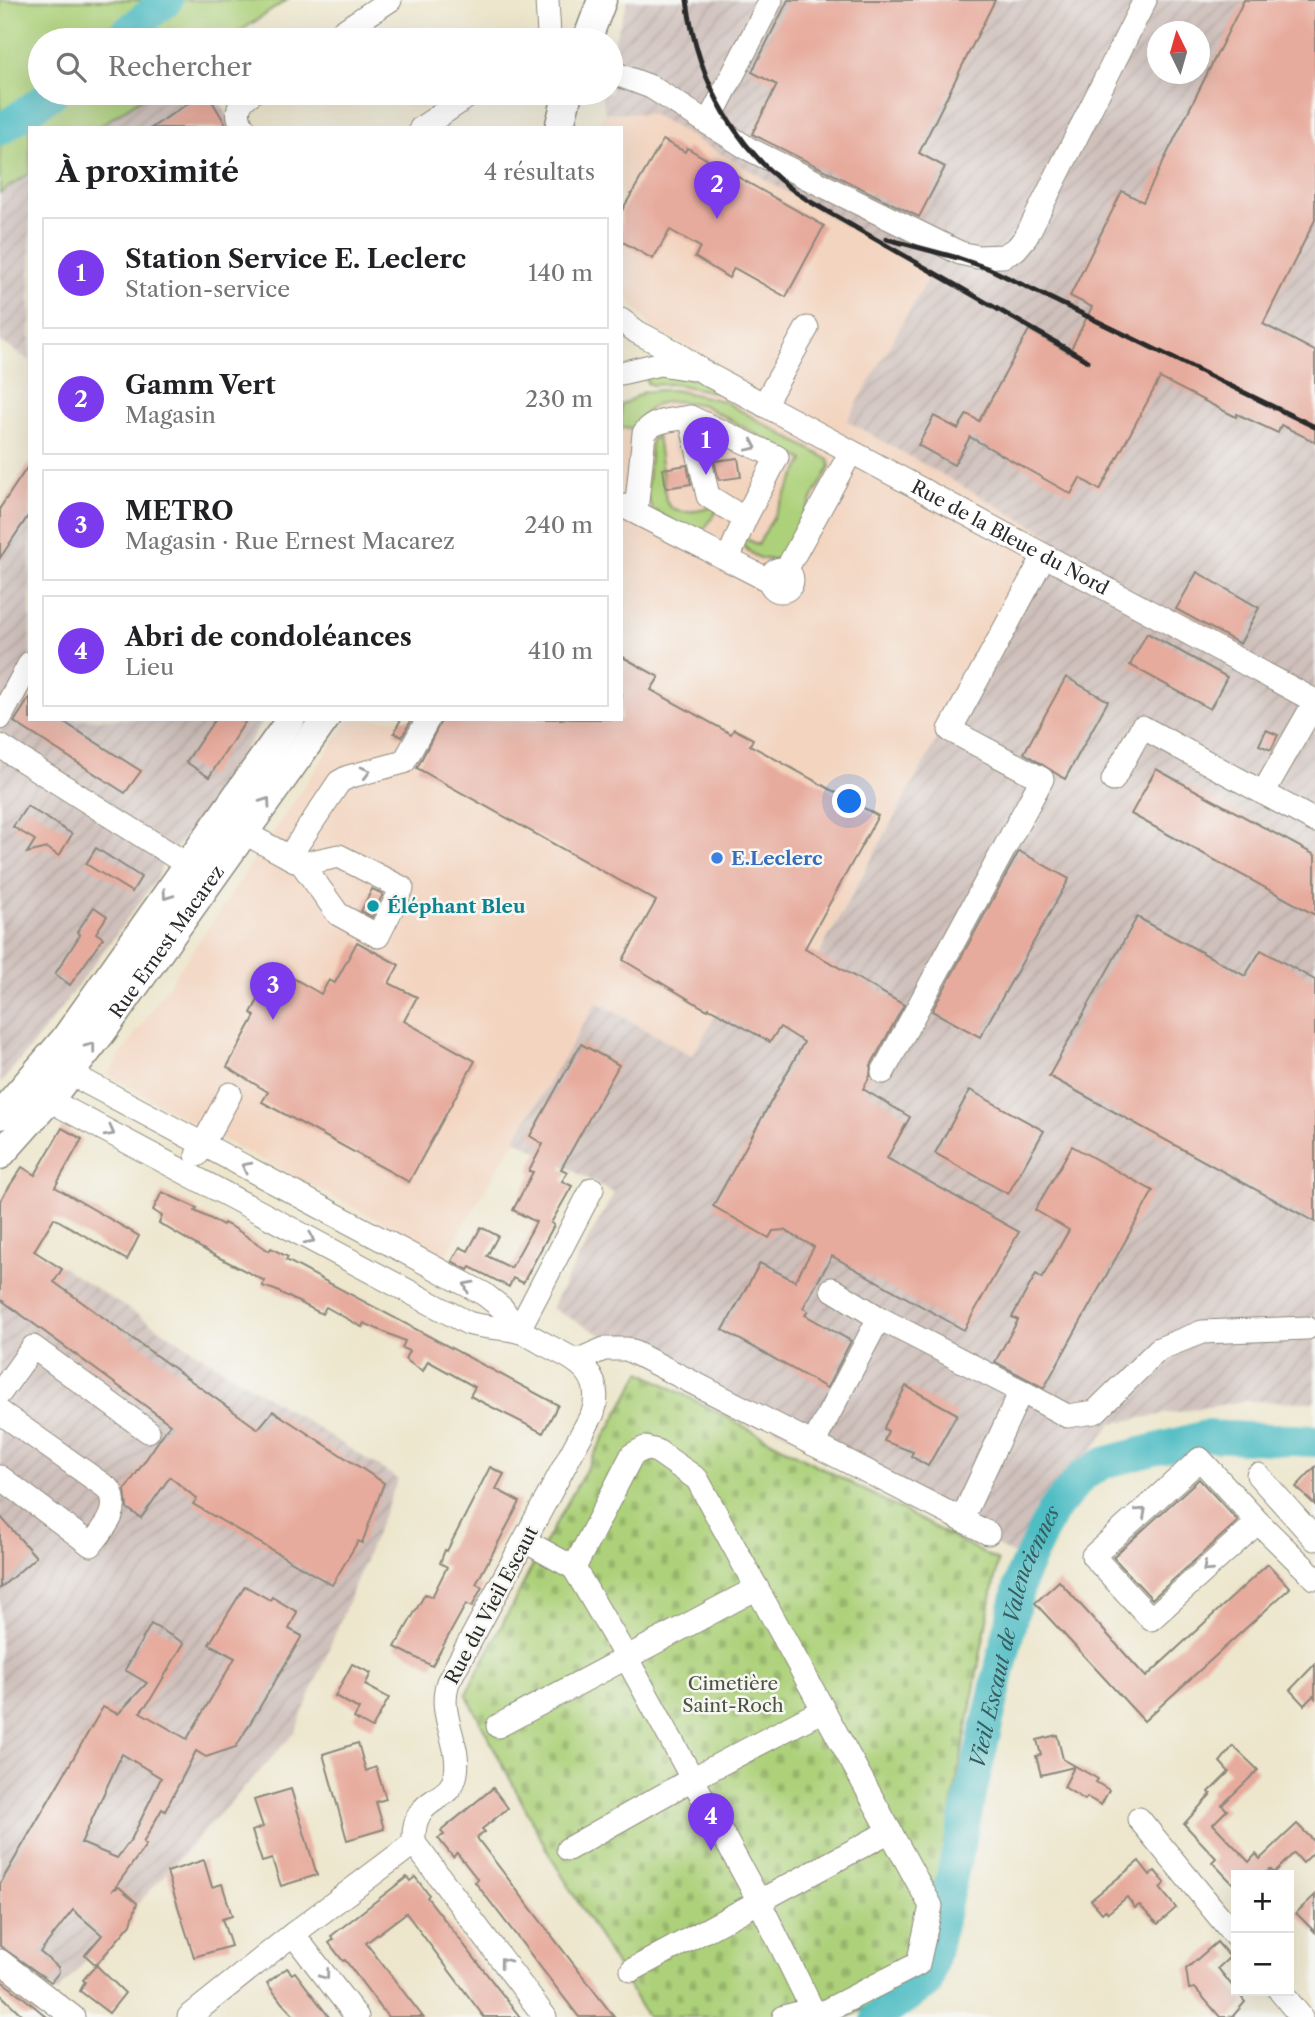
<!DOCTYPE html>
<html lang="fr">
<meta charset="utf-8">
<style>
:root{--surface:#fff;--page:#f6f6f6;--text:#202124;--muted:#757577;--line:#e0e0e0;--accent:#7c3aed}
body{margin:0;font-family:"Libre Caslon Text",serif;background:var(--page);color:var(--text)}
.controls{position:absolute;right:21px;bottom:21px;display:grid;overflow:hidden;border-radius:0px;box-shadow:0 7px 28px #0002}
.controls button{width:63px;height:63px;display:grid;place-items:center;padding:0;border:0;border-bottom:2px solid var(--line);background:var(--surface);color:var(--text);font:35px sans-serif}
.compass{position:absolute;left:1147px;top:21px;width:63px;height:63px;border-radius:50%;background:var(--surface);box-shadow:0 7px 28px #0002;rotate:355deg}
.you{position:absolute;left:850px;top:802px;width:24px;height:24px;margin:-18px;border:5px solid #fff;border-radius:50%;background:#1a73e8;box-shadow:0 0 0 10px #1a73e833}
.badge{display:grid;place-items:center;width:46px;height:46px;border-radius:50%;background:var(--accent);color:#fff;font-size:23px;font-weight:700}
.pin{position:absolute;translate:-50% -58px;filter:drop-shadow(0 2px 4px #0008)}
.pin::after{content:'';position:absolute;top:37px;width:24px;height:21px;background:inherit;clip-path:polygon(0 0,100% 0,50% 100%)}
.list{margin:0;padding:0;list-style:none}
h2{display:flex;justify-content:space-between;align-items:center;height:91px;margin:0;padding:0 28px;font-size:30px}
h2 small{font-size:23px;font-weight:400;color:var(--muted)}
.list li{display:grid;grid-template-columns:46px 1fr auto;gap:21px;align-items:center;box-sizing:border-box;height:112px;margin:0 14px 14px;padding:0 14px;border:2px solid var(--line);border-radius:0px}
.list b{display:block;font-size:26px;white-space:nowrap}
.list p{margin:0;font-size:23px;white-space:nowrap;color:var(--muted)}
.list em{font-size:23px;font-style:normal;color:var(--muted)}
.icon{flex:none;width:38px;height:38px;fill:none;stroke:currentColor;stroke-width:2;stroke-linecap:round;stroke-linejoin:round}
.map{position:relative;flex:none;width:1315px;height:2017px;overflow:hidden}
.search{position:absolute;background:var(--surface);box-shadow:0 7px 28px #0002;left:28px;top:28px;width:595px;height:77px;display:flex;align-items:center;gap:18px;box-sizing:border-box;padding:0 24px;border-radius:38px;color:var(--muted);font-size:26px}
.panel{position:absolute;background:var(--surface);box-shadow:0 7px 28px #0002;left:28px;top:126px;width:595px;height:595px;border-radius:0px}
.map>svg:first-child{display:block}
</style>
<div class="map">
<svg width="1315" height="2017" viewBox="0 0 1315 2017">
<defs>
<pattern id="industrial-furrows" width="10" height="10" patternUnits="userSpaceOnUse" patternTransform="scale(1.75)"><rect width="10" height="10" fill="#cfc0bb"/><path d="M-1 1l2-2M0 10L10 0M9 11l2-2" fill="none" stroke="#b2a5a1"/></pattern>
<pattern id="cemetery-stones" width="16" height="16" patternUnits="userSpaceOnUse" patternTransform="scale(1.75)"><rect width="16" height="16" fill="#add17a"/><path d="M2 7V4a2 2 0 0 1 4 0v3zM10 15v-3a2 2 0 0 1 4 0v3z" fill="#95b46a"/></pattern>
</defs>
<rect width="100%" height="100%" fill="#f6f6f2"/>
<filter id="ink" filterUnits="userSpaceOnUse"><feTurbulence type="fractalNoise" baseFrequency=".0143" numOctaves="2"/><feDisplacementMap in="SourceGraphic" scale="14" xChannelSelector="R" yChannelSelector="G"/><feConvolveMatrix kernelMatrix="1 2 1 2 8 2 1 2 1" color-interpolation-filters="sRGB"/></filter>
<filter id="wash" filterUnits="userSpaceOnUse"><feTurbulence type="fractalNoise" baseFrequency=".00686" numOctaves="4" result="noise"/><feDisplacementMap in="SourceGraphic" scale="28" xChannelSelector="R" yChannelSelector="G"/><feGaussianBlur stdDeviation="1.57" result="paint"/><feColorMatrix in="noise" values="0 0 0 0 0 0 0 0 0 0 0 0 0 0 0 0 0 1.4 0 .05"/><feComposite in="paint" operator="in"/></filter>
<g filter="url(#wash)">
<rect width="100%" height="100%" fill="#ede6cc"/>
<polygon fill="#f3d4bf" points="605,112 652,114 931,275 847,421 1049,534 770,1042 693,1056 597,1002 446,1255 200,1128 108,1074 350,719 621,719 621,405 644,392 677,395 690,348 653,329 621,290 621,128 593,128"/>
<g fill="url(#industrial-furrows)" fill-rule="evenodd">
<path d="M628 0H1315V1402L1244 1401 1112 1423 1016 1556 551 1308 614 1193 515 1139 597 1002 692 1056 717 1013 771 1042 1049 535 847 421 930 275 652 114 605 112 601 93H611V50ZM1158 32H1200V74H1158Z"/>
<polygon points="150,93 213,93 237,128 98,128"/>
<polygon points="30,174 30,361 0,341 0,194"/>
<polygon points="30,463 30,719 264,719 202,816 161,867 157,879 43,1032 0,1084 0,508"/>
<polygon points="0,1228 398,1479 295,1732 57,1992 0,1952"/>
</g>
<g fill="#add17a" stroke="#6c7e52" stroke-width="2">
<polygon points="0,0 287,0 227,40 40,40 40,93 149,93 97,128 30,128 30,173 0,193"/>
<polygon points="645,373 695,379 723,394 675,384 652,385 647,383"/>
<path d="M659 390H674L723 401 829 460 830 467 778 560C760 560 753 557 741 543L743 537 758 545 804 460 703 405C671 399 651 396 635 429L621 428V405L644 392Z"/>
<path d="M657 435 666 501C675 519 698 510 714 507L718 509 699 537 652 509 647 494 651 441Z"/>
</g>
<polygon fill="url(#cemetery-stones)" stroke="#6c7e52" stroke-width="2" points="641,1372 998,1561 920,1978 849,2017 647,2017 548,1852 466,1694 543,1546"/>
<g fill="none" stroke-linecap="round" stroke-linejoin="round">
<g stroke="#4fbdc4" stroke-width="32">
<polyline points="117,40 167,0"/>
<polyline points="0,130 53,93"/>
<path id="s1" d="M877 2017 927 1983 1022 1574 1052 1512 1082 1476 1104 1463 1206 1436 1315 1441"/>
</g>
</g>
<g id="blocks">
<g fill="#e7ab9d" fill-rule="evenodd">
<polygon points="788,0 995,0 919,153 945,167 919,217 752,134 777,85 752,72"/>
<polygon points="1244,0 1315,0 1315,220 1263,324 1315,351 1315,442 1281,425 1278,433 1237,414 1236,417 1160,378 1100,490 1080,478 1071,494 970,437 954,465 918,445 934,416 958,429 967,414 979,421 1029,330 1069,353 1092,307 1070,296 1122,191 1143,202"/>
<polygon points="204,93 207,93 228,128 151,128"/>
<polygon points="663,140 685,152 687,148 824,226 786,297 734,268 729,278 695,257 700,247 670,230 653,259 621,241 621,212"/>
<polygon points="738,458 741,477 719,480 714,461"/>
<polygon points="30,463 30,513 0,558 0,508"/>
<polygon points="687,465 691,484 666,488 663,469"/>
<polygon points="1197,572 1259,608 1240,644 1176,609"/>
<polygon points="1147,633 1227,677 1210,709 1130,665"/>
<polygon points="621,656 659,677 651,690 731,734 734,729 753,739 750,745 878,816 805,948 904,1005 871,1065 870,1076 863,1089 910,1117 887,1158 1019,1232 964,1330 832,1256 803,1308 808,1311 805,1315 851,1341 827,1388 723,1330 760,1263 795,1281 814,1247 784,1230 773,1231 769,1238 713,1206 804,1042 780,1027 770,1042 709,1008 708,1010 702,1007 623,960 656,901 417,768 442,719 621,719"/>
<polygon points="1066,677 1108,701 1065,779 1024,753"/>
<polygon points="30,697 30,719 59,719 141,771 125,793 14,722"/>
<polygon points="215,719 247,719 209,777 186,762"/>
<polygon points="401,719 412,719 402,737 394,733"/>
<polygon points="1266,730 1278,735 1271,750 1259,745"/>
<polygon points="1156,769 1315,855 1315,915 1131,814"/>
<polygon points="27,806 72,834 59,856 47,848 27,853 35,840 13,827"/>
<polygon points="96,848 141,877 132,892 86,864"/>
<polygon points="1019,851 1069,879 980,1037 932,1011"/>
<polygon points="372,889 383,894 372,917 361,911"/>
<polygon points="94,907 107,916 96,933 103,938 70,985 55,974 80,935 77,932"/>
<polygon points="1137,917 1245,976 1261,950 1315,980 1315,1222 1049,1076"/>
<polygon points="357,942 399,965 389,983 417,997 404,1021 475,1061 409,1182 262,1102 268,1092 227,1067 255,1016 251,1013 266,985 270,987 279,970 321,994 329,980 335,983"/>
<polygon points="581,1044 619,1065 561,1169 568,1172 562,1181 572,1186 551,1223 554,1225 546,1240 523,1283 513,1278 509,1287 470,1267 468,1270 452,1261 460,1247 468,1251 481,1227 498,1236 487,1256 511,1268 536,1222 513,1210 533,1172 529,1171 543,1144 530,1136"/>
<polygon points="970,1090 1044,1131 1008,1194 935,1153"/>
<polygon points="62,1128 82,1139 55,1187 139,1236 127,1260 54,1218 34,1251 62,1269 54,1282 258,1429 273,1411 384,1483 362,1543 358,1541 332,1585 193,1504 197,1499 170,1477 141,1518 127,1508 125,1490 170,1424 0,1299 0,1201 22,1167 35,1175"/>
<polygon points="1072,1146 1153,1191 1044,1388 995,1362 1018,1320 1012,1317 1036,1274 1042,1278 1069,1230 1035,1210"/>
<polygon points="162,1192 197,1208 195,1211 223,1225 224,1223 234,1228 269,1251 271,1248 288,1257 286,1260 558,1405 543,1433 470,1396 475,1387 428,1361 423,1371 413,1365 405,1359 409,1351 402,1348 405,1341 364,1323 362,1327 326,1307 322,1314 275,1290 262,1286 265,1281 210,1253 159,1223 162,1216 153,1210"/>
<polygon points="906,1386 957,1414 928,1466 911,1456 913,1452 884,1441 888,1431 884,1429 885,1425"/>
<polygon points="490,1467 504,1474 496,1489 520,1502 476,1584 482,1587 472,1607 466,1604 432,1666 395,1647 425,1594 432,1597 447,1567 440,1563 445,1550 447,1551"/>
<polygon points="1315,1467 1315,1505 1296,1487"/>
<polygon points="1199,1479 1238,1521 1152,1599 1113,1557"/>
<polygon points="0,1516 36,1557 0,1588"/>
<polygon points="1268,1564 1290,1588 1144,1721 1035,1603 1059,1581 1146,1677"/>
<path d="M245 1586 270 1600 272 1597 297 1612 289 1629 302 1636 236 1747 206 1757 196 1751 165 1811 162 1809 143 1843 146 1845 114 1889 119 1887 137 1903 131 1924 96 1965 85 1955 102 1935 73 1910 40 1952 58 1967 59 1972 51 1982 0 1946V1884L103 1707 118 1714 147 1683 125 1670 151 1624 184 1643 149 1702 140 1712 187 1739 235 1658 209 1644ZM122 1754 161 1778 132 1838 117 1858 81 1843Z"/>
<polygon points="352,1664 371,1673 365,1685 389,1698 372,1728 354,1718 359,1709 335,1696"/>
<polygon points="1315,1664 1315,1698 1313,1696 1304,1705 1290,1690"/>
<polygon points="1057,1735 1063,1759 1098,1779 1096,1782 1109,1790 1101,1805 1087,1797 1085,1800 1064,1787 1074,1767 1041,1775 1036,1756 1041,1755 1037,1740"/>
<polygon points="358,1743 366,1771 376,1767 386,1799 376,1802 384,1829 347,1840 323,1754"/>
<polygon points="1233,1746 1258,1770 1222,1805 1227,1810 1213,1824 1249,1862 1256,1854 1260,1859 1297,1824 1315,1842 1315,1851 1303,1863 1294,1853 1274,1873 1270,1869 1264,1875 1236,1875 1236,1887 1212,1862 1216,1858 1184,1824 1211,1794 1209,1792 1229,1772 1220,1762"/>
<polygon points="493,1788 508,1808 482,1829 485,1832 477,1838 614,2017 579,2017 475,1882 478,1880 457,1853 453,1857 438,1838 444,1835 441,1831"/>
<polygon points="291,1789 317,1875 281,1886 272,1859 262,1862 252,1831 263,1827 254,1800"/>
<polygon points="204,1860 212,1887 222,1884 232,1916 222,1919 231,1946 194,1957 167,1872"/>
<polygon points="1139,1861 1150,1875 1155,1871 1165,1883 1160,1888 1176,1908 1158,1924 1139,1905 1135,1908 1127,1897 1108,1913 1105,1910 1102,1913 1091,1900"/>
<polygon points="407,1877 410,1881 415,1877 429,1895 427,1897 520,2017 484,2017 406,1913 366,1943 423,2017 388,2017 345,1960 343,1961 329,1943 334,1939 331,1936"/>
<polygon points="1315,1895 1315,1932 1296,1913"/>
<polygon points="1217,1942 1230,1957 1218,1968 1245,2002 1233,2016 1228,2017 1220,2017 1195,1988 1189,1989 1186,1969"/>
<polygon points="96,1965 125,1993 109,2013 80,1991 85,1982 83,1980"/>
<polygon points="287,1968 292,1974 295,1972 329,2017 295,2017 282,2003 267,1983"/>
<polygon points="0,1980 24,1998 47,2017 24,2017 0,1994"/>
</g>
</g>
</g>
<g filter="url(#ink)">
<use href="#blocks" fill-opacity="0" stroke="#8c887c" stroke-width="2"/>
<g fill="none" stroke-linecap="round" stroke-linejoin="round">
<g stroke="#8c887c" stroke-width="25">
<g id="minor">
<polyline points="547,0 549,35 547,40"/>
<polyline points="330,40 390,0"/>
<polyline points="611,72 651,87 749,149 960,253 978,257 1003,256 1016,249 1026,237 1145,0"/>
<polyline points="708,123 771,0"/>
<path d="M244 128C234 113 238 102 252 93"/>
<polyline points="421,128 473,93"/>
<path id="s2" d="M621 320 637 332 675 352 705 373 1315 701"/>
<polyline points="621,373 659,364 692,369"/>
<polyline points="764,405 807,328"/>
<polyline points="690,417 777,457 745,519"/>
<polyline points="623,506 770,581"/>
<path d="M636 511 644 433C654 419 675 420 690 417L708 496 745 519 728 559"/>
<circle cx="781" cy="580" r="11"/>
<polyline points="786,570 851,452"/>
<polyline points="0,718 30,663"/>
<polyline points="0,746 188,865"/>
<polyline points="1113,780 1142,727 1315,821"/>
<polyline points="1263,793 1315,702"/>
<polyline points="245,833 302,864 338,914 378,936 402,888 339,856 302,864"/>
<polyline points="289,857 339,782 348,777 404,762 428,719"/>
<polyline points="883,1072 1042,779 950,730 1044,556"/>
<polyline points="71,1074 484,1294 502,1308 518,1331"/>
<path d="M49 1100 468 1323C484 1328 500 1327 517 1331 527 1333 537 1340 546 1345 576 1360 605 1373 593 1413L448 1682C437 1715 461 1743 456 1773 451 1806 411 1793 414 1843L293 1934 189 2017"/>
<polyline points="197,1155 230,1094"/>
<polyline points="879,1318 1021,1391 962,1519"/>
<polyline points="518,1331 592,1189"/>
<polyline points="576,1361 604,1349 627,1349 988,1533"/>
<polyline points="1021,1391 1067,1416 1095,1412 1159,1349 1202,1332 1307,1328"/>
<polyline points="0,1393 33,1347 148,1431"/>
<path d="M0 1412 110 1490C121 1512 104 1528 91 1545L0 1477"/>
<polyline points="813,1444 879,1318 832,1289"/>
<polyline points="1258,1475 1315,1539"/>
<polyline points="1258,1522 1151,1619 1093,1556 1200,1459 1258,1522 1315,1578"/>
<polyline points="525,1541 574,1568 626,1657 759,1901 816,2017"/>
<polyline points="574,1568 632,1455 645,1448 657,1451 697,1479 931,1906 918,1964 816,2016"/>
<polyline points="498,1726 757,1588"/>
<polyline points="1139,1819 1236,1937"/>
<polyline points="414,1843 545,2017"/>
<polyline points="568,1849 692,1779 823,1710"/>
<polyline points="293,1934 357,2017"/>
<polyline points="0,1961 73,2017"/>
<polyline points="632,1970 890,1831"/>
<polyline points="1280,1991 1301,2017"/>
<polyline points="784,2017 813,2009"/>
</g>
</g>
<g stroke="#8c887c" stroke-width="31">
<g id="major">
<polyline points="587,40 602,0"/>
<polyline points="559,128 568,93"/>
<polyline points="0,1115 65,1039 291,719"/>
<path id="s3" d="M0 1155 49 1100 102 1032 325 719"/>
</g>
</g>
<use href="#minor" stroke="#fff" stroke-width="23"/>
<use href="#major" stroke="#fff" stroke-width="28"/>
<g stroke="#2b2b2b" stroke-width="5">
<path d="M687 0C697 82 738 156 809 201L1088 361"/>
<polyline points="887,239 958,258 990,269 1315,427"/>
</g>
</g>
<defs><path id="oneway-chevron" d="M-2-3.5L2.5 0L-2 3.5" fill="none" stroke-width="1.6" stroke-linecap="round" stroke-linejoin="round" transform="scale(1.75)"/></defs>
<g stroke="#a0a0a0">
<use href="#oneway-chevron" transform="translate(752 446) rotate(24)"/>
<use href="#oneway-chevron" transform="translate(366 772) rotate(-15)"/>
<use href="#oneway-chevron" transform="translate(266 802) rotate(-55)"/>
<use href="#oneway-chevron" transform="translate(167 895) rotate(125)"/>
<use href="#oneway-chevron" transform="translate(91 1047) rotate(-53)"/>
<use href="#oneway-chevron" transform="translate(110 1132) rotate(28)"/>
<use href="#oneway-chevron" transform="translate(246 1167) rotate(-152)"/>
<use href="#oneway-chevron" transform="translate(310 1239) rotate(28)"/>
<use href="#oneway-chevron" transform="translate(468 1286) rotate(-152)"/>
<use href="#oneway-chevron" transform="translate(1142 1512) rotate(-42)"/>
<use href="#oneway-chevron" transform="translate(1207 1568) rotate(138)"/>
<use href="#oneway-chevron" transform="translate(504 1962) rotate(-127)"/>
<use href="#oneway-chevron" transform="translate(325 1975) rotate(53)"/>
</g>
</g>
<circle fill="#3f7fe0" stroke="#f6f6f2" stroke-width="2.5" cx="717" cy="858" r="7"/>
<circle fill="#0f9aa8" stroke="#f6f6f2" stroke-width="2.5" cx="373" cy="906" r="7"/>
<g text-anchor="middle" stroke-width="5" stroke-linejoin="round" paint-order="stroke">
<g font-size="19" fill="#2b2b2b" stroke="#f6f6f2">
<text dy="7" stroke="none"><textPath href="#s2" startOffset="446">Rue de la Bleue du Nord</textPath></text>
<text dy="7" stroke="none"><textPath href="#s3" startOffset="271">Rue Ernest Macarez</textPath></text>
<text transform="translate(491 1605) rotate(-62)" y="7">Rue du Vieil Escaut</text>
</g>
<g font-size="19" font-weight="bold" fill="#366cbe" stroke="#f6f6f2" text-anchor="start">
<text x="731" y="865">E.Leclerc</text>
</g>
<g font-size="19" font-weight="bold" fill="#0d838f" stroke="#f6f6f2" text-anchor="start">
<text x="387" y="913">Éléphant Bleu</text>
</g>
<g font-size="19" fill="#4c543f" stroke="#f6f6f2">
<text x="733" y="1690">Cimetière<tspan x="733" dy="22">Saint-Roch</tspan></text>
</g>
<g font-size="21" font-style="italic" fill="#385e61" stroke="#f6f6f2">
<text dy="7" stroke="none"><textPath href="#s1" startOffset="418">Vieil Escaut de Valenciennes</textPath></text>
</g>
</g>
</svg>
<div class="controls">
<button>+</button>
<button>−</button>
</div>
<svg class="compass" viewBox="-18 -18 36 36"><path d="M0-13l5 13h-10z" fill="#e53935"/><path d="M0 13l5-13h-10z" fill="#757577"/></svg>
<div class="you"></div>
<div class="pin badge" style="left:706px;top:475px">1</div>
<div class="pin badge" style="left:717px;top:219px">2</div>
<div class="pin badge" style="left:273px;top:1020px">3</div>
<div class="pin badge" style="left:711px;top:1851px">4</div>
<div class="search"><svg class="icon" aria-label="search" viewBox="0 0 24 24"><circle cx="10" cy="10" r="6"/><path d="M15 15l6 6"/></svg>Rechercher</div>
<section class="panel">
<h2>À proximité<small>4 résultats</small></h2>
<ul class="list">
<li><span class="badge">1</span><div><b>Station Service E. Leclerc</b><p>Station-service</p></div><em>140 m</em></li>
<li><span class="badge">2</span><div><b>Gamm Vert</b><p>Magasin</p></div><em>230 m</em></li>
<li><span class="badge">3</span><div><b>METRO</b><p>Magasin · Rue Ernest Macarez</p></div><em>240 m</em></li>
<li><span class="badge">4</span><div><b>Abri de condoléances</b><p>Lieu</p></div><em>410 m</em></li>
</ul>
</section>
</div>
